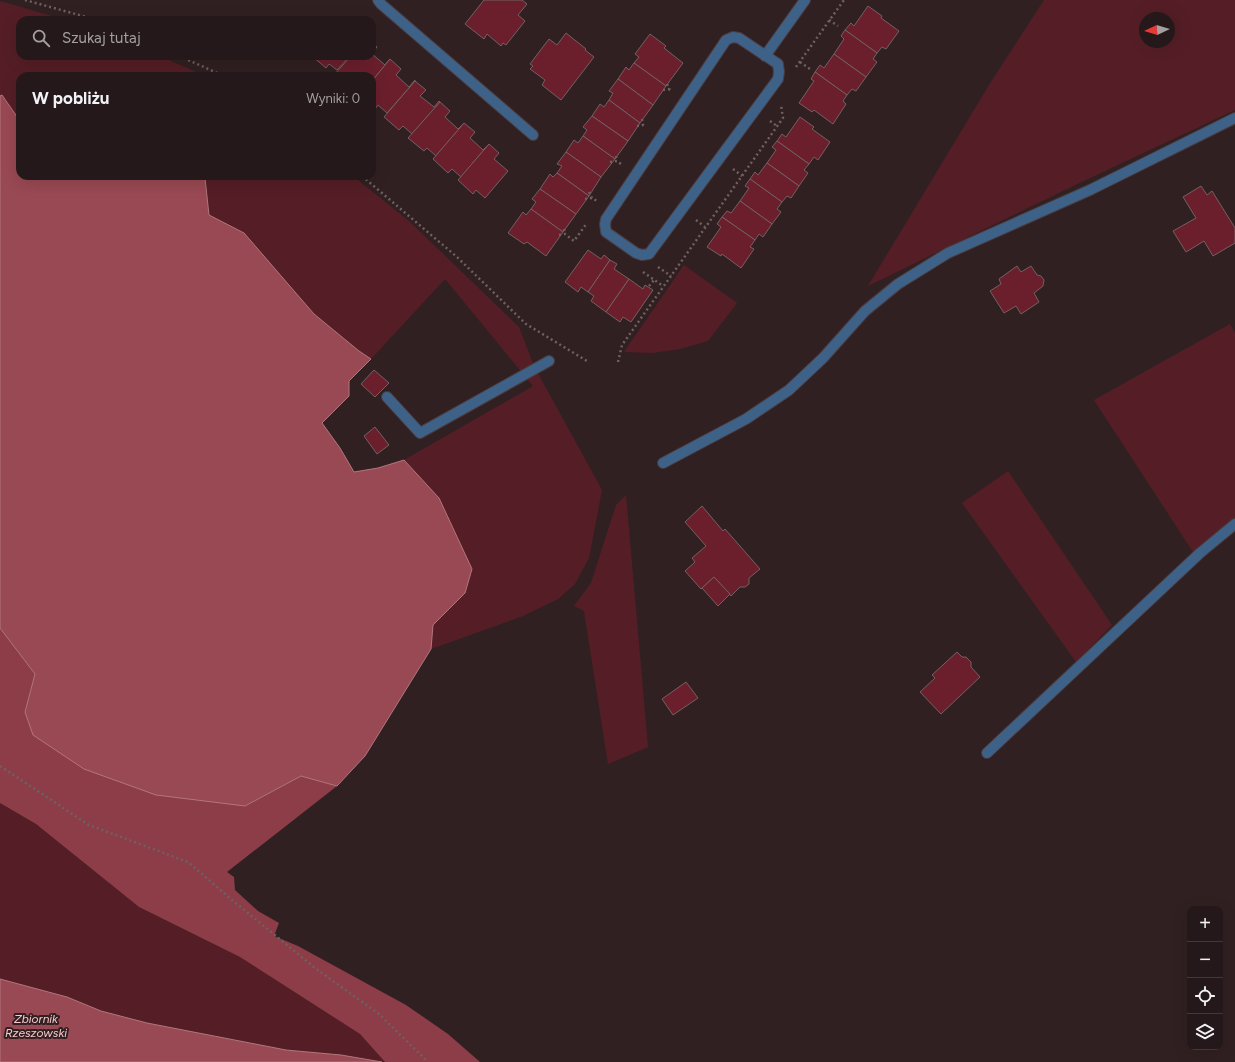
<!DOCTYPE html>
<html lang="pl">
<meta charset="utf-8">
<style>
:root{--surface:#25181a;--page:#2d2123;--text:#f1f3f6;--muted:#a3a0a2;--line:#423739}
body{margin:0;font-family:Figtree,sans-serif;background:var(--page);color:var(--text)}
.controls{position:absolute;right:12px;bottom:12px;display:grid;overflow:hidden;border-radius:8px;box-shadow:0 4px 16px #0002}
.controls button{width:36px;height:36px;display:grid;place-items:center;padding:0;border:0;border-bottom:1px solid var(--line);background:var(--surface);color:var(--text);font:20px sans-serif}
.compass{position:absolute;left:1139px;top:12px;width:36px;height:36px;border-radius:50%;background:var(--surface);box-shadow:0 4px 16px #0002;rotate:266deg}
.list{margin:0;padding:0;list-style:none}
h2{display:flex;justify-content:space-between;align-items:center;height:52px;margin:0;padding:0 16px;font-size:17px}
h2 small{font-size:13px;font-weight:400;color:var(--muted)}
.icon{flex:none;width:22px;height:22px;fill:none;stroke:currentColor;stroke-width:2;stroke-linecap:round;stroke-linejoin:round}
.map{position:relative;flex:none;width:1235px;height:1062px;overflow:hidden}
.search{position:absolute;background:var(--surface);box-shadow:0 4px 16px #0002;left:16px;top:16px;width:360px;height:44px;display:flex;align-items:center;gap:10px;box-sizing:border-box;padding:0 14px;border-radius:12px;color:var(--muted);font-size:15px}
.panel{position:absolute;background:var(--surface);box-shadow:0 4px 16px #0002;left:16px;top:72px;width:360px;height:108px;border-radius:12px}
.map>svg:first-child{display:block}
</style>
<div class="map">
<svg width="1235" height="1062" viewBox="0 0 1235 1062">
<rect width="100%" height="100%" fill="#312022"/>
<g fill="#551e26" fill-rule="evenodd">
<path d="M1044 0H1235V110L1071 187 868 286 989 85ZM1145 18H1169V42H1145Z"/>
<polygon points="0,1 66,20 20,20 20,56 160,56 205,76 20,76 20,121 2,95 0,96"/>
<polygon points="202,176 353,176 409,221 519,327 534,366 602,490 589,558 575,584 558,599 523,616 431,649 433,625 465,593 439,498 404,460 533,386 445,279 371,359 359,351 314,314 244,233 209,215 205,178"/>
<polygon points="684,265 737,303 708,341 680,349 652,353 624,352"/>
<polygon points="1230,324 1235,333 1235,518 1193,552 1094,400"/>
<polygon points="1008,471 1112,625 1076,662 962,503"/>
<polygon points="626,495 648,747 608,764 584,611 574,606 591,583 616,505"/>
<polygon points="0,803 36,824 139,907 240,957 360,1034 385,1062 341,1055 286,1050 147,1023 101,1011 67,997 0,979"/>
</g>
<polygon fill="#8c3d48" points="0,628 35,674 25,712 245,806 301,776 337,786 227,872 234,877 235,890 258,911 279,923 274,936 298,946 406,1005 448,1034 480,1062 385,1062 360,1034 240,957 139,907 36,824 0,803"/>
<g fill="#994953" stroke="#b2767d">
<polygon points="2,95 20,121 20,176 202,176 205,178 209,215 244,233 314,314 359,351 371,359 349,381 349,396 322,423 340,448 354,472 378,468 404,460 439,498 472,569 465,593 433,625 431,649 365,756 337,786 301,776 245,806 156,795 84,769 33,735 25,712 35,674 0,628 0,96"/>
<polygon points="0,979 67,997 101,1011 147,1023 286,1050 341,1055 382,1062 0,1062"/>
</g>
<g fill="#6b1f2d" stroke="#746061">
<polygon points="484,0 522,0 527,4 518,15 525,21 506,45 503,43 501,46 487,34 484,39 465,24"/>
<polygon points="868,6 882,16 881,18 899,31 886,49 882,47 877,53 845,30 851,23 854,26"/>
<polygon points="342,16 347,20 338,20"/>
<polygon points="845,30 877,53 873,59 877,62 866,77 834,54 844,39 841,36"/>
<polygon points="566,33 586,49 585,50 594,57 561,100 542,85 545,80 530,69 533,66 530,64 549,39 557,45"/>
<polygon points="650,34 666,46 664,48 683,63 666,86 634,63 639,57 635,54"/>
<polygon points="372,43 377,47 372,53"/>
<polygon points="372,54 385,65 390,59 372,81 372,76 336,76 334,75 351,56 372,56"/>
<polygon points="834,54 866,77 856,91 852,89 847,95 815,72 820,65 824,68"/>
<polygon points="312,56 350,56 337,70 329,64 326,68"/>
<polygon points="390,59 401,69 396,75 409,87 415,80 415,81 387,113 378,105 375,109 372,107 372,81"/>
<polygon points="634,63 666,86 653,105 618,79 626,67 629,70"/>
<polygon points="815,72 847,95 843,101 846,104 833,124 814,110 812,112 799,103 814,81 811,79"/>
<polygon points="618,79 653,105 640,123 609,100 613,93 609,91"/>
<polygon points="415,81 426,90 420,96 434,107 439,101 440,102 412,134 403,126 399,130 384,117"/>
<polygon points="609,100 640,123 628,141 592,116 600,104 604,107"/>
<polygon points="440,102 450,111 445,117 458,129 464,123 436,156 427,148 424,151 408,138"/>
<polygon points="592,116 628,141 615,159 583,136 587,130 583,127"/>
<polygon points="800,117 814,127 812,129 830,142 818,160 814,157 809,164 777,141 782,134 786,137"/>
<polygon points="464,123 475,132 470,138 483,150 489,144 461,177 452,169 448,173 433,159"/>
<polygon points="583,136 615,159 601,177 566,152 574,140 578,143"/>
<polygon points="777,141 809,164 804,170 808,173 799,186 767,163 776,150 772,147"/>
<polygon points="489,144 499,153 494,159 508,171 485,198 476,190 473,194 458,180"/>
<polygon points="566,152 601,177 589,196 557,173 562,166 557,164"/>
<polygon points="767,163 799,186 791,198 787,196 782,202 750,179 755,172 758,175"/>
<polygon points="557,173 589,196 576,214 540,189 550,174 553,177"/>
<polygon points="750,179 782,202 777,209 781,212 772,224 740,201 749,188 745,186"/>
<polygon points="1201,186 1207,195 1212,191 1235,228 1235,243 1213,256 1204,241 1186,252 1173,231 1196,218 1183,197"/>
<polygon points="540,189 576,214 563,232 531,209 536,202 532,199"/>
<polygon points="740,201 772,224 763,237 759,234 755,240 722,217 727,211 731,213"/>
<polygon points="531,209 563,232 546,256 527,242 524,244 508,233 523,212 526,215"/>
<polygon points="722,217 755,240 750,247 754,249 741,268 722,254 721,256 707,247 721,227 717,224"/>
<polygon points="588,250 601,259 604,255 610,260 588,292 581,287 578,292 565,282"/>
<polygon points="610,260 617,264 614,269 629,279 606,312 591,301 594,296 588,292"/>
<polygon points="1017,266 1021,272 1031,266 1037,275 1041,276 1044,280 1043,286 1034,293 1039,302 1021,314 1016,306 1004,313 990,291 1001,284 999,279"/>
<polygon points="629,279 643,289 645,285 653,290 631,322 623,317 620,322 606,312"/>
<polygon points="374,370 389,383 375,397 361,384"/>
<polygon points="375,427 389,445 377,454 364,436"/>
<polygon points="702,506 723,531 725,529 760,569 749,578 749,584 745,587 740,587 731,596 714,577 701,589 685,571 695,562 692,558 706,546 685,522"/>
<polygon points="714,577 730,594 718,606 702,588"/>
<polygon points="957,652 962,657 966,657 971,662 971,667 980,677 941,714 920,692 935,678 932,675"/>
<polygon points="686,682 698,698 673,715 662,699"/>
</g>
<g fill="none" stroke-linecap="round" stroke-linejoin="round">
<g stroke="#4b3b3d" stroke-width="12">
<g id="minor">
<polyline points="378,0 381,4 533,135"/>
<polygon points="733,37 739,38 778,64 779,72 778,79 649,254 642,255 636,253 606,232 605,224 606,219 726,40"/>
<polyline points="765,56 805,0"/>
<polyline points="387,397 420,433 549,361"/>
<polyline points="663,463 746,419 789,390 823,358 865,311 898,284 948,253 1090,190 1235,118"/>
<polyline points="987,753 1200,553 1235,524"/>
</g>
</g>
<g stroke="#6f6061" stroke-width="2.5" stroke-dasharray="2 3" stroke-linecap="butt">
<polyline points="25,0 97,20"/>
<polyline points="829,20 838,26"/>
<polyline points="179,56 224,76"/>
<polyline points="800,62 810,69"/>
<polyline points="796,67 844,0"/>
<polyline points="667,84 669,89 672,91"/>
<polyline points="663,90 669,89"/>
<polyline points="642,119 643,125"/>
<polyline points="770,121 777,126"/>
<polyline points="637,126 643,125 646,127"/>
<polyline points="616,156 617,161"/>
<polyline points="610,162 617,161 622,165"/>
<polyline points="733,169 742,176"/>
<polyline points="362,176 457,257 526,324 587,361"/>
<polyline points="589,192 592,198"/>
<polyline points="585,199 592,198 597,201"/>
<polyline points="696,220 705,227"/>
<polyline points="564,229 565,234"/>
<polyline points="559,235 565,234 574,241 587,223"/>
<polyline points="658,267 671,276"/>
<polyline points="643,272 663,286"/>
<polyline points="649,286 654,280"/>
<polyline points="618,362 622,345 783,118 781,105"/>
<polyline points="0,766 89,825 188,862 232,900 315,968 379,1014 426,1060"/>
</g>
<use href="#minor" stroke="#3e6188" stroke-width="10"/>
</g>
<g text-anchor="middle" stroke-width="4" stroke-linejoin="round" paint-order="stroke">
<g font-size="12" font-style="italic" fill="#f9c9cc" stroke="#312022">
<text x="36" y="1023">Zbiornik<tspan x="36" dy="14">Rzeszowski</tspan></text>
</g>
</g>
</svg>
<div class="controls">
<button>+</button>
<button>−</button>
<button><svg class="icon" aria-label="locate" viewBox="0 0 24 24"><circle cx="12" cy="12" r="6"/><path d="M12 2v4M12 18v4M2 12h4M18 12h4"/></svg></button>
<button><svg class="icon" aria-label="layers" viewBox="0 0 24 24"><path d="M12 4l9 5-9 5-9-5zM3 14l9 5 9-5"/></svg></button>
</div>
<svg class="compass" viewBox="-18 -18 36 36"><path d="M0-13l5 13h-10z" fill="#e53935"/><path d="M0 13l5-13h-10z" fill="#a3a0a2"/></svg>
<div class="search"><svg class="icon" aria-label="search" viewBox="0 0 24 24"><circle cx="10" cy="10" r="6"/><path d="M15 15l6 6"/></svg>Szukaj tutaj</div>
<section class="panel">
<h2>W pobliżu<small>Wyniki: 0</small></h2>
<ul class="list">
</ul>
</section>
</div>
